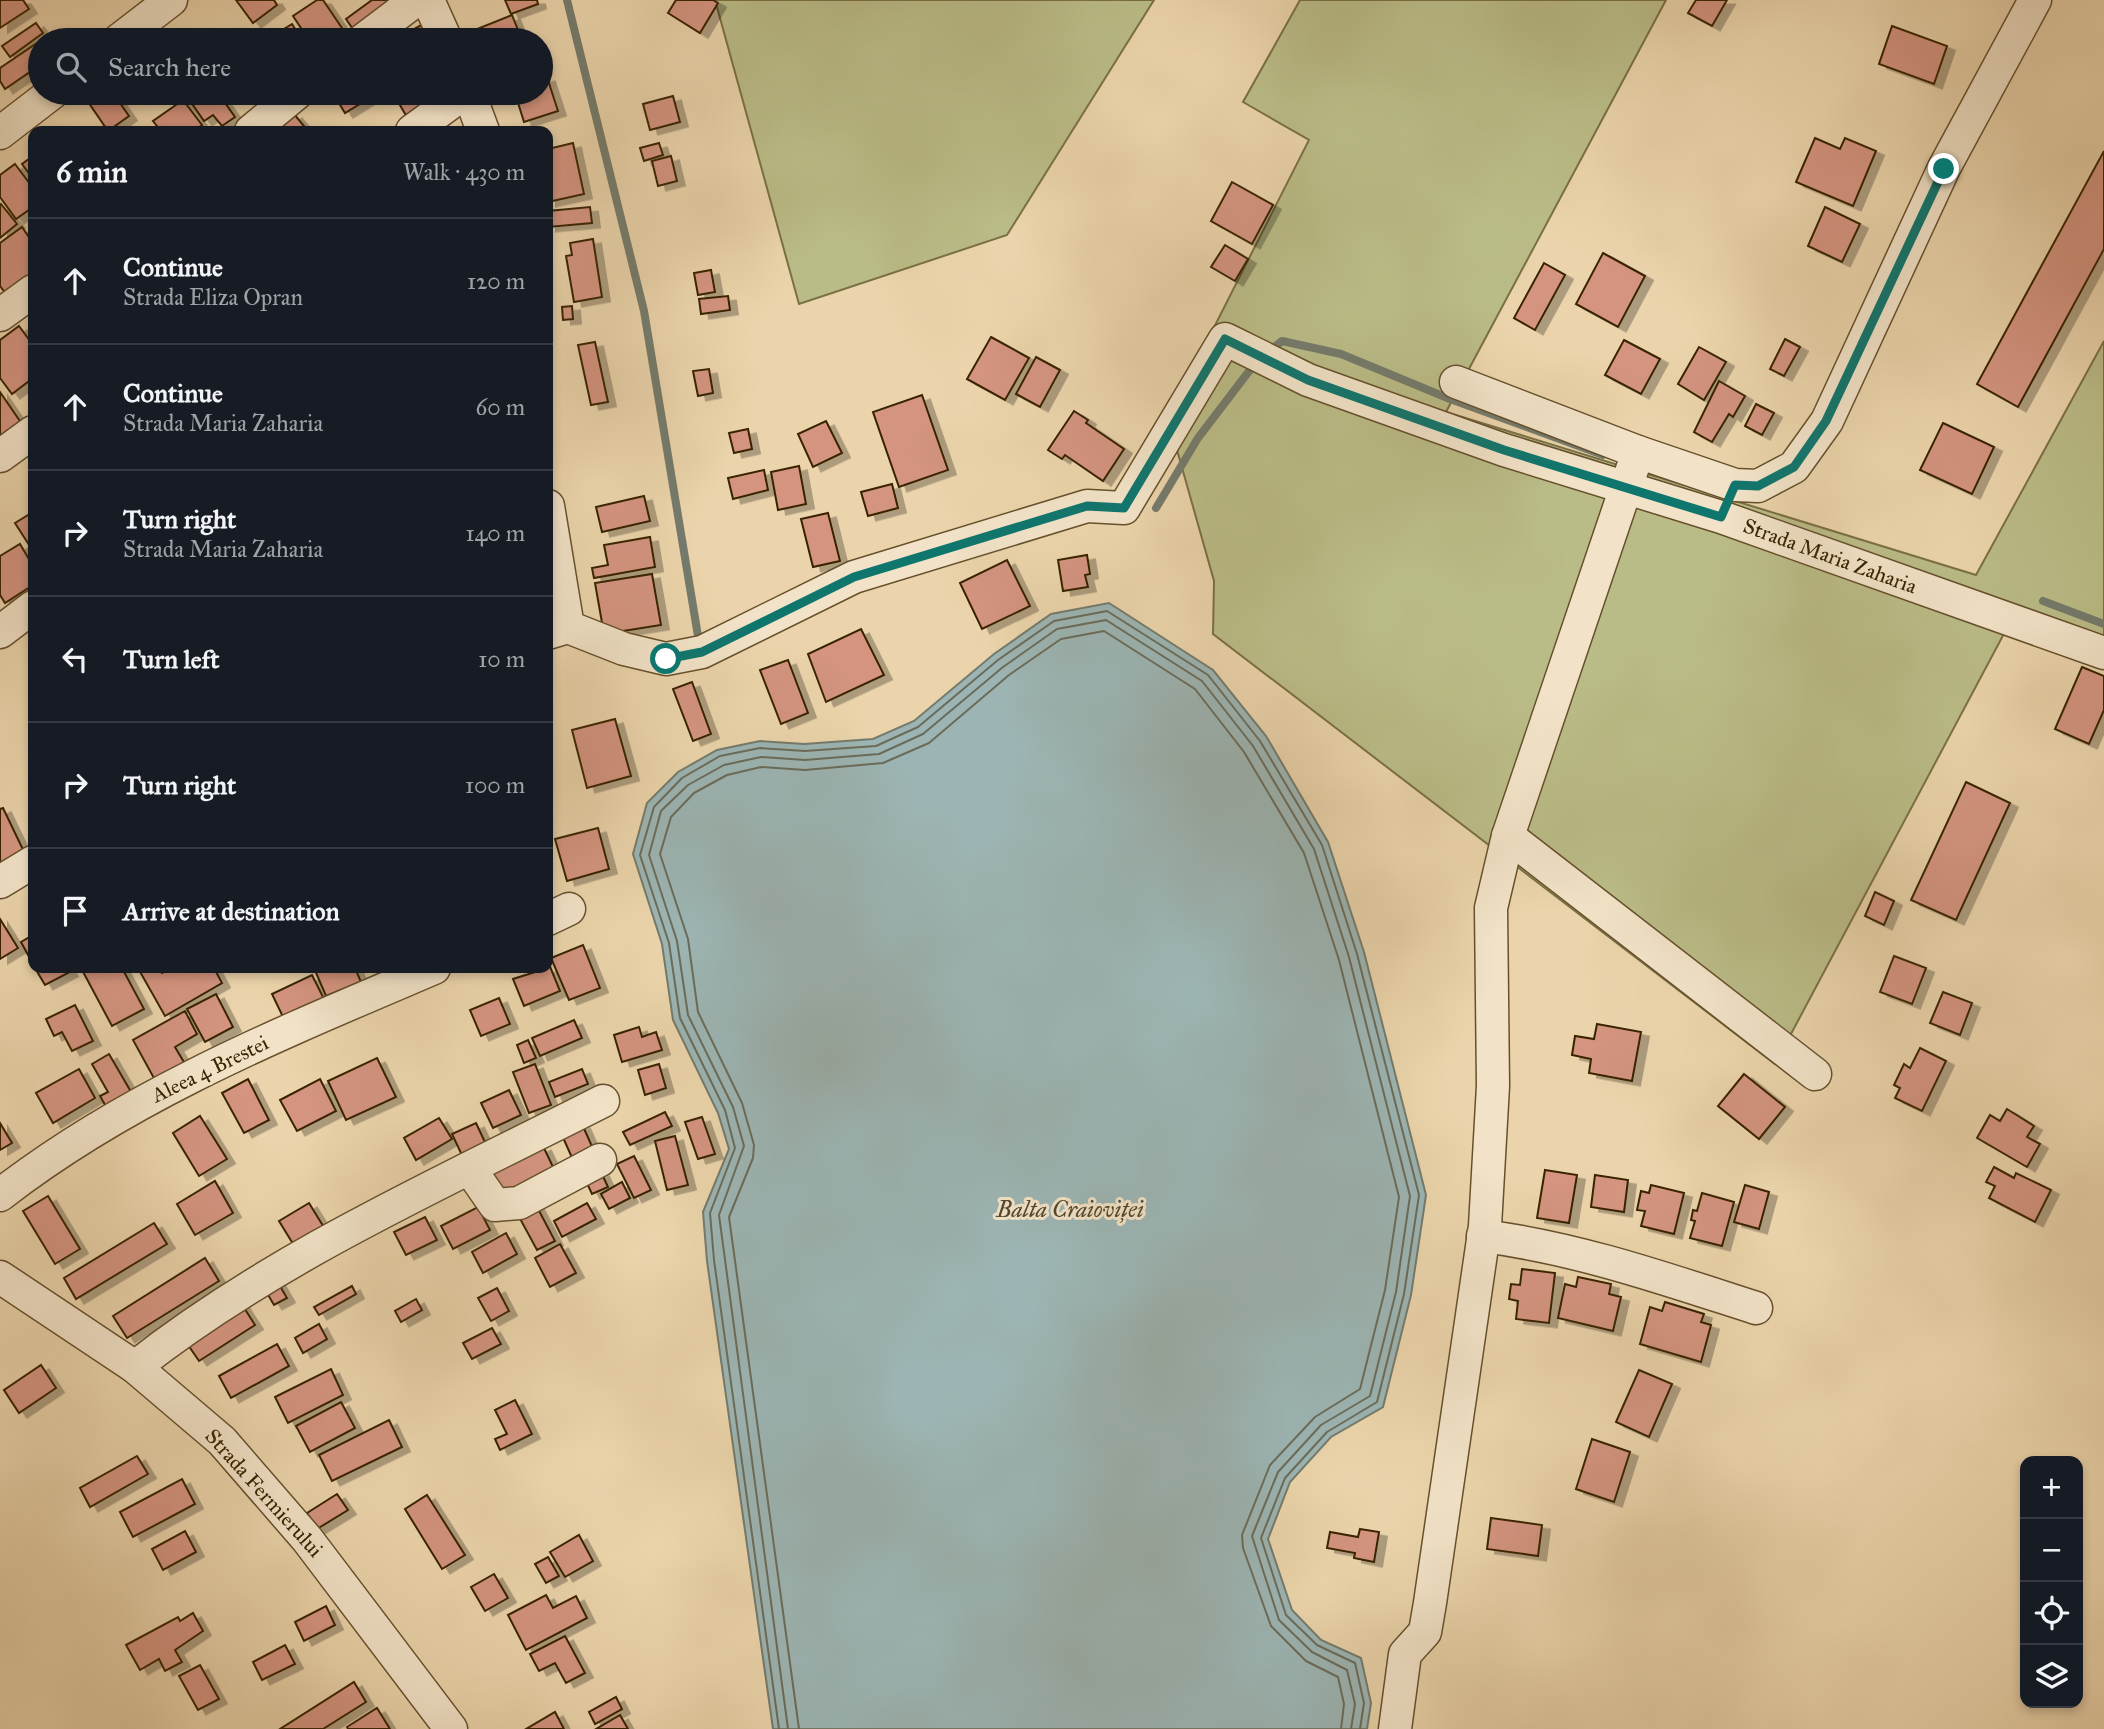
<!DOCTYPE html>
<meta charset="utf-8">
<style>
:root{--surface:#171b24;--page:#20242c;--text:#f1f3f6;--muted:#9ea1a6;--line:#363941}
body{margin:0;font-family:"IM FELL Great Primer",serif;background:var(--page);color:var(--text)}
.controls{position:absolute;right:21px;bottom:21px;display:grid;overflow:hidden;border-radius:14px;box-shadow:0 4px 10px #0003}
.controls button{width:63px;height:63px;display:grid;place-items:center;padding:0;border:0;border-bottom:2px solid var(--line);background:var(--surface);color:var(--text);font:35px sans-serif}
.stop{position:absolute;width:21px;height:21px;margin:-16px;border:5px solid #0f766e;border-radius:50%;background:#fff}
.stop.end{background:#0f766e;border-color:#fff;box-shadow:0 2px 7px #0008}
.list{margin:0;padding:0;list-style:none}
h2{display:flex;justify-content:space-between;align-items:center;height:91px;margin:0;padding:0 28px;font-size:30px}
h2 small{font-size:23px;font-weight:400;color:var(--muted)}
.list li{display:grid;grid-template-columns:46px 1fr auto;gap:21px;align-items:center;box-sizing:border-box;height:126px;padding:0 28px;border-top:2px solid var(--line)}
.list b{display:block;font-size:26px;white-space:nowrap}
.list p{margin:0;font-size:23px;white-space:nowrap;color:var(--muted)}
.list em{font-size:23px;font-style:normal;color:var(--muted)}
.icon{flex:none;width:38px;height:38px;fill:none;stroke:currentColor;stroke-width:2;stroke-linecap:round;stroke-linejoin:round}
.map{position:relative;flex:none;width:2104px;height:1729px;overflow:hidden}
.search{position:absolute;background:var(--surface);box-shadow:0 4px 10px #0003;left:28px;top:28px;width:525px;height:77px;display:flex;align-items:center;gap:18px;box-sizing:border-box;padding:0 24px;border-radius:38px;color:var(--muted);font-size:26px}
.panel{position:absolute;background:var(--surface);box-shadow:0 4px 10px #0003;left:28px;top:126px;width:525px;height:847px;border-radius:14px}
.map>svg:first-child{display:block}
</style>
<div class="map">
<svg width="2104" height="1729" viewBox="0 0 2104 1729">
<defs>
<filter id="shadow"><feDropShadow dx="8" dy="4.5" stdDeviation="0" flood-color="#0004"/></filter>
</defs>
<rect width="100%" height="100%" fill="#ebd4ab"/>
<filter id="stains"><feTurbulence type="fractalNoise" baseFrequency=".00286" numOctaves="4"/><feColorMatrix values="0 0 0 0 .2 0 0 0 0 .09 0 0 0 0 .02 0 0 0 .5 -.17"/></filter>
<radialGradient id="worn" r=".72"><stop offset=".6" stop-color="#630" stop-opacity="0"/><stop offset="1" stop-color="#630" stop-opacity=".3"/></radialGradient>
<g fill="#babc87" stroke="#7a7044" stroke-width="2">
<polygon points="715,0 1154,0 1007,235 799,304"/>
<polygon points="1300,0 1666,0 1446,412 1976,575 2104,341 2104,663 2007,628 1775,1064 1213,634 1214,581 1168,418 1309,140 1243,102"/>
</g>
<polygon fill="#9cb5b4" stroke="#747b6c" stroke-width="2" points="1109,603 1213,670 1266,736 1328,842 1364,952 1426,1195 1411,1295 1383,1407 1331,1437 1290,1482 1268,1539 1292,1610 1321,1640 1361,1658 1371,1703 1367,1729 773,1729 707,1261 703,1212 729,1149 718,1113 673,1020 662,944 633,854 647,803 678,772 717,750 760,741 804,744 873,739 914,721 994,654 1051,614"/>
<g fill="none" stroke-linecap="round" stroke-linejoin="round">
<g stroke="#6a6c5a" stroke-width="2">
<polyline points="779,1729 714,1260 710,1213 735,1148 725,1110 680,1018 669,943 640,855 654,807 682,778 720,756 760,748 805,751 876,746 918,727 998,660 1054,621 1107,611 1208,675 1260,741 1322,845 1357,954 1419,1195 1404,1294 1377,1402 1327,1432 1285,1478 1261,1538 1286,1615 1317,1645 1355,1663 1364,1703 1360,1729"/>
<polyline points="788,1729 719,1215 744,1146 733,1107 688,1015 677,941 649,855 661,811 688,785 724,765 761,757 805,760 879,754 923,734 1003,667 1057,629 1106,620 1202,681 1253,746 1314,849 1349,957 1410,1196 1396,1292 1370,1396 1321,1425 1278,1472 1252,1536 1279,1620 1312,1652 1347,1670 1355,1704 1351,1729"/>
<polyline points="799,1729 729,1217 753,1158 754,1145 742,1103 698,1012 688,939 660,854 671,817 694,793 727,775 761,767 805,770 883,763 929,743 1009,675 1061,639 1104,631 1195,689 1244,752 1304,853 1339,960 1399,1197 1385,1290 1360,1389 1315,1417 1270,1465 1242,1535 1243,1548 1271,1626 1306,1661 1338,1677 1344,1704 1341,1729"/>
</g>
<g stroke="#747b6c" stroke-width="8">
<polyline points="567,0 644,311 698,636"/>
<polyline points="1269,351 1282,341 1341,354 1450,399 1603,455"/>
<polyline points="1156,508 1198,438 1256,362"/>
<polyline points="2043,601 2104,624"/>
</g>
</g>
<g fill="#d49480" stroke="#392401" stroke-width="2" filter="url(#shadow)">
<polygon points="0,0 23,0 29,9 0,28"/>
<polygon points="236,0 274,0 277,5 253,23"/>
<polygon points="317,0 323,0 348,37 343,40 309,40 293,16"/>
<polygon points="372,0 404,0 357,35 346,19"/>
<polygon points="505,0 537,0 538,4 511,14"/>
<polygon points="676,0 713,0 718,3 700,33 668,13"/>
<polygon points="1696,0 1727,0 1712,26 1688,13"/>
<polygon points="512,15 522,40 475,40 472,31"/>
<polygon points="36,23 43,33 10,57 2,46"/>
<polygon points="425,23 436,40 394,40"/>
<polygon points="292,24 302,40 266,40"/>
<polygon points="1892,26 1947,46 1934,84 1879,64"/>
<polygon points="40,41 40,87 30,72 5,89 0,81 0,68"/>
<polygon points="547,77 558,111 524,122 515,93 541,93 541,79"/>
<polygon points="82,93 113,93 129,116 108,131"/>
<polygon points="195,93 218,93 235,117 222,126 213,115 204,121 188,98"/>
<polygon points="249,93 274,93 263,112"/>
<polygon points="333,93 364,93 368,99 345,113"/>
<polygon points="393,93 452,93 408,119"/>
<polygon points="673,96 680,122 650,130 643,104"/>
<polygon points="183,100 202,125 194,131 161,131 153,121"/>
<polygon points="294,114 308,131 272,131"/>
<polygon points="1815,138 1840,149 1845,138 1876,151 1853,206 1796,182"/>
<polygon points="573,143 584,194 548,202 548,149"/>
<polygon points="659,143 663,155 644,161 640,148"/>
<polygon points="2104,151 2104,249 2018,407 1977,384"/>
<polygon points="33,156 33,179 22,164"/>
<polygon points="671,156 677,181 658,186 652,161"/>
<polygon points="15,164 33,188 33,207 16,219 0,197 0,175"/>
<polygon points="1232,182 1273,205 1252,244 1211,221"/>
<polygon points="1,204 17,224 0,238 0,205"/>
<polygon points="590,207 592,223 548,227 548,211"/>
<polygon points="1825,207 1860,224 1842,262 1808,246"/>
<polygon points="22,227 33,243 33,276 7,295 0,286 0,243"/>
<polygon points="593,239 602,297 574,302 566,256 572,255 570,243"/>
<polygon points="1225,245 1248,259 1235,281 1211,267"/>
<polygon points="1603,253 1645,276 1618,327 1576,304"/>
<polygon points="1544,263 1565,275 1535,330 1514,318"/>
<polygon points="711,270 715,292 698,295 694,273"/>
<polygon points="728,296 730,310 701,314 699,299"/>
<polygon points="572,306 573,319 563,320 562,307"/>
<polygon points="19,326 33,345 33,378 12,394 0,378 0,340"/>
<polygon points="991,337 1029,358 1005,400 967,379"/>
<polygon points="1785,339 1800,347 1784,376 1770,369"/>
<polygon points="1624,340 1660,359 1641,394 1605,375"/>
<polygon points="595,342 608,402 591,405 578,345"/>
<polygon points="1699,347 1726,362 1704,400 1678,384"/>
<polygon points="1036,357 1060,370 1040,407 1016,394"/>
<polygon points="709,369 713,393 698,396 693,371"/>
<polygon points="1719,381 1745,396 1733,417 1729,414 1712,442 1694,432"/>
<polygon points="0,392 24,427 0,443"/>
<polygon points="922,395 948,470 899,487 873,412"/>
<polygon points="1756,404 1774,413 1762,435 1745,426"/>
<polygon points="1074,411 1088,420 1086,423 1124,449 1103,481 1065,455 1062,459 1048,450"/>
<polygon points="826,421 842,453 813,467 798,434"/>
<polygon points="1943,423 1994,447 1972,494 1920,470"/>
<polygon points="748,429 752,449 734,453 729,433"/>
<polygon points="799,466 806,504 778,510 771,472"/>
<polygon points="764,470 768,490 733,499 728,478"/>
<polygon points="892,484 898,508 868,516 861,492"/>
<polygon points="644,496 650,521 602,532 596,507"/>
<polygon points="33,512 33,551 15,523"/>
<polygon points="828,513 840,561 813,567 801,519"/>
<polygon points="650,537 655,567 594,578 592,568 608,565 604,545"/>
<polygon points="20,544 33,566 33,585 5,603 0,595 0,556"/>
<polygon points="1087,555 1090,574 1085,575 1088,587 1063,591 1058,560"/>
<polygon points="1007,560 1030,606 982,629 960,583"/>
<polygon points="652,574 661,625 604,634 595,583"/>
<polygon points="861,629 884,675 826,702 808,654"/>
<polygon points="788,660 808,713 781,724 760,670"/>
<polygon points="2082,667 2104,676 2104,710 2089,744 2055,729"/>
<polygon points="692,682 711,734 693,741 673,689"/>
<polygon points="615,719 631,776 587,788 572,730"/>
<polygon points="1966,782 2010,803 1956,920 1911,900"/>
<polygon points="3,808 28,860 0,874 0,809"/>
<polygon points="598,828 609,869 567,881 555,839"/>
<polygon points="1875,892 1894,901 1884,925 1865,916"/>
<polygon points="0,919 18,948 0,959"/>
<polygon points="33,935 33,964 21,942"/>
<polygon points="583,945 600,988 569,1000 551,958"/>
<polygon points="1894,956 1926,968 1912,1004 1880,992"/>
<polygon points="549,964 560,991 524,1006 513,979 548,968"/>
<polygon points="35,968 67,968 70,972 45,985"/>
<polygon points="81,968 122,968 144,1009 112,1026"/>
<polygon points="143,968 159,968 162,973 172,968 214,968 222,983 165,1016 139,970"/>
<polygon points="314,968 355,968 361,982 326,996"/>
<polygon points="312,975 324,999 284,1019 272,994"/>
<polygon points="1943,992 1972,1003 1960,1035 1930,1023"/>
<polygon points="216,994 233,1027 205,1042 187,1009"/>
<polygon points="499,998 510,1024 481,1036 470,1010"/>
<polygon points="75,1005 93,1041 72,1051 62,1032 54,1036 46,1019"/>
<polygon points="185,1011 197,1034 175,1047 191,1074 161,1091 133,1040"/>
<polygon points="574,1020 582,1038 540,1056 532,1038"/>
<polygon points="1597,1024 1641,1032 1632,1081 1589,1073 1591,1059 1572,1055 1575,1036 1594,1039"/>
<polygon points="639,1027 642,1037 656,1032 662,1050 622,1062 614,1035"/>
<polygon points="528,1040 536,1058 524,1063 517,1045"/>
<polygon points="1920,1048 1946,1061 1922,1111 1895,1098 1900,1088 1894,1085 1904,1064 1910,1068"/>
<polygon points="109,1054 134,1097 109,1112 100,1096 108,1092 92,1064"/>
<polygon points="377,1058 396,1097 346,1120 328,1081"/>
<polygon points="535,1064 551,1105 529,1113 513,1072"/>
<polygon points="659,1064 666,1088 645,1095 638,1070"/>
<polygon points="79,1069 95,1098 53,1123 36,1093"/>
<polygon points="582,1069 588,1084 555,1097 549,1082"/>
<polygon points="1744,1074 1785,1107 1759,1139 1718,1106"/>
<polygon points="248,1079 269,1120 244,1133 222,1093"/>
<polygon points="320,1079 336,1111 297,1131 280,1100"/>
<polygon points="509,1090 521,1115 493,1128 481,1103"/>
<polygon points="2007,1109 2034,1126 2027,1137 2040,1144 2027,1167 1977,1138 1990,1115 2000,1121"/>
<polygon points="665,1112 672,1126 630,1145 623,1132"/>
<polygon points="200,1116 227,1159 199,1176 173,1133"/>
<polygon points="702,1117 715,1154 698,1159 685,1122"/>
<polygon points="439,1118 452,1139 416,1160 404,1138"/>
<polygon points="0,1123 12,1143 0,1150"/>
<polygon points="476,1123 491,1155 467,1166 452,1134"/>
<polygon points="582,1124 598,1160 577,1169 561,1133"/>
<polygon points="675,1136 688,1185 667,1190 655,1141"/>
<polygon points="543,1146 554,1169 503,1195 492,1172"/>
<polygon points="634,1156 651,1190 634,1198 617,1164"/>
<polygon points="1994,1167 2014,1178 2016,1173 2051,1190 2035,1222 1989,1198 1995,1186 1986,1182"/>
<polygon points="1545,1170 1577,1175 1569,1223 1537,1218"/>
<polygon points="601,1172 608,1187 592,1194 585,1179"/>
<polygon points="1595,1175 1628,1180 1624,1212 1591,1207"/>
<polygon points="215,1181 233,1213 195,1235 177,1204"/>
<polygon points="622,1182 630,1198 609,1209 601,1194"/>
<polygon points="1651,1185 1684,1193 1674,1234 1641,1226 1645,1211 1637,1210 1641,1191 1649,1193"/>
<polygon points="1745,1185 1769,1192 1759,1229 1734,1222"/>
<polygon points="1702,1193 1734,1202 1722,1246 1690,1238 1695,1221 1691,1220 1693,1210 1697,1211"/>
<polygon points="48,1196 80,1249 55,1264 23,1211"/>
<polygon points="309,1203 328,1234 298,1252 279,1221"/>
<polygon points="587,1203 596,1219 562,1237 554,1221"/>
<polygon points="536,1205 555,1241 537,1250 518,1215"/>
<polygon points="478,1207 490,1230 453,1249 441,1226"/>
<polygon points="425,1217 437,1240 406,1255 394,1232"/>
<polygon points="154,1223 167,1244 76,1299 64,1278"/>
<polygon points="506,1233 517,1254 483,1273 472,1252"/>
<polygon points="560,1244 576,1273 550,1287 535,1258"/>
<polygon points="205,1258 219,1281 127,1338 113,1316"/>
<polygon points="1522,1269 1555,1273 1549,1323 1516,1319 1518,1301 1509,1299 1511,1284 1520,1285"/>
<polygon points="1578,1277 1611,1284 1609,1294 1621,1297 1613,1331 1558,1318 1565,1284 1576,1287"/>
<polygon points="277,1281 287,1298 274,1305 264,1288"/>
<polygon points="352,1286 356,1294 319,1315 314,1307"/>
<polygon points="497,1288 509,1311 491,1321 478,1298"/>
<polygon points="416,1299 422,1310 401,1322 395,1311"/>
<polygon points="1665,1302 1704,1314 1701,1322 1711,1325 1701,1362 1640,1344 1650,1307 1662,1311"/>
<polygon points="241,1303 255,1325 199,1361 184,1339"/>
<polygon points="319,1324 327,1339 303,1353 295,1338"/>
<polygon points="492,1328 501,1344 472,1359 463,1343"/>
<polygon points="277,1344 289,1366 231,1398 219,1376"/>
<polygon points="41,1365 56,1388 19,1413 4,1390"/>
<polygon points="331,1369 343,1395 288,1423 275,1397"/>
<polygon points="1639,1370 1672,1384 1649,1437 1616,1422"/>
<polygon points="515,1400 532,1434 500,1450 495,1439 507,1434 495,1410"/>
<polygon points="341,1402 355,1428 310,1452 296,1426"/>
<polygon points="389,1420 402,1447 332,1481 319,1455"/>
<polygon points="1592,1439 1630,1452 1614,1502 1576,1489"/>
<polygon points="137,1456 148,1474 90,1507 80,1488"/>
<polygon points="182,1479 195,1504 133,1537 120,1512"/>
<polygon points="337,1494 348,1510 317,1529 307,1513"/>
<polygon points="427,1495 465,1555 442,1569 405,1509"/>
<polygon points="1491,1518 1542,1525 1538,1556 1487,1549"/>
<polygon points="1360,1529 1379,1532 1374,1562 1354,1558 1355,1553 1327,1548 1330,1532 1358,1537"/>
<polygon points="185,1531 196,1552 163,1570 152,1549"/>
<polygon points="579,1535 593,1561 565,1577 550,1552"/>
<polygon points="548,1557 559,1576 546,1583 535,1564"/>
<polygon points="494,1574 508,1598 485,1611 471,1587"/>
<polygon points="546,1595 553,1608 576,1596 587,1618 526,1650 508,1615"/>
<polygon points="326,1606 335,1625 304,1641 295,1622"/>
<polygon points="193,1613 203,1631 175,1650 182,1662 165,1671 159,1659 140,1670 126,1645 178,1617 180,1621"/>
<polygon points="565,1636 585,1673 566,1683 555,1663 539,1671 530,1654"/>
<polygon points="285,1645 295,1664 262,1680 253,1662"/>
<polygon points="200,1665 219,1699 198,1710 179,1676"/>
<polygon points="354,1682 366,1702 323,1729 280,1729"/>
<polygon points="616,1697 622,1709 595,1724 589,1712"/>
<polygon points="377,1708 390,1729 348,1729 347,1727"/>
<polygon points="555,1712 564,1729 526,1729"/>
<polygon points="620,1715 628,1729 596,1729"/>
</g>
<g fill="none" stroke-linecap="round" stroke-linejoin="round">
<g stroke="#66502c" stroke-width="35">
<g id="minor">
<polyline points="428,0 446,40"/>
<polyline points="119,40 171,0"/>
<polyline points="363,40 416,0"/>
<polyline points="469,93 483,131"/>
<polyline points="251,131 297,93"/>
<polyline points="412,131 464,93"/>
<polyline points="0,133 52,93"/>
<polyline points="0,315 33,291"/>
<polyline points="1456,382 1638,452 1735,485 1758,486 1794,467 1827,421 1944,168 2035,0"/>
<polyline points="0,456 33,432"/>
<polyline points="548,506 568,627"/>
<polyline points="0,632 33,607"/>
<polyline points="548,633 568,627 624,649 666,659 702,652 854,577 1087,506 1124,508 1225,339 1308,380 1504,450 1721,517 2104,653"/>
<polyline points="1508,836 1815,1074"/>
<polyline points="0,882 33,862"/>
<polyline points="548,919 569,909"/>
<polyline points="470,1169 495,1205 519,1203 600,1160"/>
<path d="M0 1195C130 1094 284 1032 434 968"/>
<path d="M1483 1236C1577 1248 1666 1279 1756 1308"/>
<polyline points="0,1277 135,1367 222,1441 307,1539 451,1729"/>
<path d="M135 1367C276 1256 444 1182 603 1101"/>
<polyline points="1395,1729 1405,1654 1425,1632 1430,1603 1485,1226 1493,1086 1491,908 1508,836 1638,452"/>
</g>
</g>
<use href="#minor" stroke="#f2e3c8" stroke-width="32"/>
</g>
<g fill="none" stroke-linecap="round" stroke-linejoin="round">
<polyline stroke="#0f766e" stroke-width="9" points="666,659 702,652 854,577 1087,506 1124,508 1225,339 1308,380 1504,450 1721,517 1735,485 1758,486 1794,467 1826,421 1944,169"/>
</g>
<g text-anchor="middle" stroke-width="6" stroke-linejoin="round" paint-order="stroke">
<g font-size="21" fill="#392401" stroke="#f2e3c8">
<text transform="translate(1830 556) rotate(20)" y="7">Strada Maria Zaharia</text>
<text transform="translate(210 1069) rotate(-26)" y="7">Aleea 4 Brestei</text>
<text transform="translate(264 1493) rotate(48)" y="7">Strada Fermierului</text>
</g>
<g font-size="23" font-style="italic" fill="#52482e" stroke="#f2e3c8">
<text x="1070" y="1217">Balta Craioviței</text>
</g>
</g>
<rect width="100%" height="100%" filter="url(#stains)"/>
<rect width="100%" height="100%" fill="url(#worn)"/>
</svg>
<div class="controls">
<button>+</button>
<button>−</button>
<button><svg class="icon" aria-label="locate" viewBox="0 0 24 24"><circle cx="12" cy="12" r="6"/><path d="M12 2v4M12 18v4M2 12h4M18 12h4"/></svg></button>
<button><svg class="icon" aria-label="layers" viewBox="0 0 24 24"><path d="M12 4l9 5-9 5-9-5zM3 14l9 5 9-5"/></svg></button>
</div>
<div class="stop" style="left:666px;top:659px"></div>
<div class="stop end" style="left:1944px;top:169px"></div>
<div class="search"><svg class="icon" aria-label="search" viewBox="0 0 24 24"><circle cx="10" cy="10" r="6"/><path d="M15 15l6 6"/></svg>Search here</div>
<section class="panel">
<h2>6 min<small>Walk · 430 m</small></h2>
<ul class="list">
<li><svg class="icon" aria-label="ahead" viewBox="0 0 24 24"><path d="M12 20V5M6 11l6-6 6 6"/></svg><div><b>Continue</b><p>Strada Eliza Opran</p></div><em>120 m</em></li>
<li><svg class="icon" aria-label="ahead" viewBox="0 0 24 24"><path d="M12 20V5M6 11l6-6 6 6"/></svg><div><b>Continue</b><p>Strada Maria Zaharia</p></div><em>60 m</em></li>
<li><svg class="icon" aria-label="right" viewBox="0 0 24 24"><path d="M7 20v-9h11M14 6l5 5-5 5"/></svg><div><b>Turn right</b><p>Strada Maria Zaharia</p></div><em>140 m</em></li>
<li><svg class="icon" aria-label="left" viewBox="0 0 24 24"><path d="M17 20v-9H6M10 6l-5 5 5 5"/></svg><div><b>Turn left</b></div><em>10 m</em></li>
<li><svg class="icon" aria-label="right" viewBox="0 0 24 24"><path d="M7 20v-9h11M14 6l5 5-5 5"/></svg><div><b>Turn right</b></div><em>100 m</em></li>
<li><svg class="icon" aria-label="arrive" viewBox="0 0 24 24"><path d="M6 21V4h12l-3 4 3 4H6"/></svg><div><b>Arrive at destination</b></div></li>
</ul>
</section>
</div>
